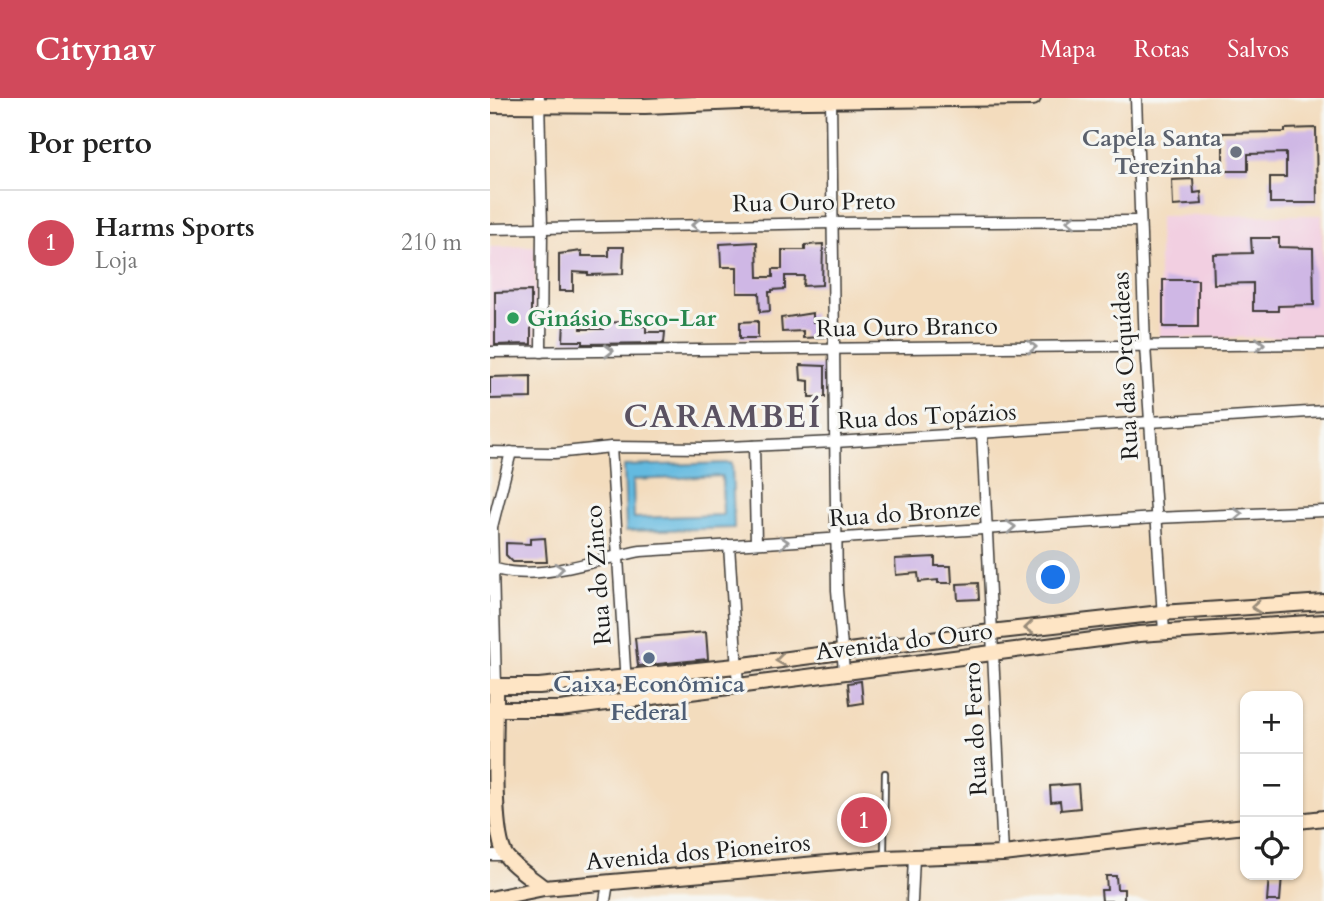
<!DOCTYPE html>
<html lang="pt">
<meta charset="utf-8">
<style>
:root{--surface:#fff;--page:#f2f2f2;--text:#222;--muted:#767676;--line:#e0e0e0;--accent:#d1495b}
body{margin:0;font-family:Cardo,serif;background:var(--page);color:var(--text)}
.controls{position:absolute;right:21px;bottom:21px;display:grid;overflow:hidden;border-radius:14px;box-shadow:0 2px 5px #0004}
.controls button{width:63px;height:63px;display:grid;place-items:center;padding:0;border:0;border-bottom:2px solid var(--line);background:var(--surface);color:var(--text);font:35px sans-serif}
.you{position:absolute;left:564px;top:480px;width:24px;height:24px;margin:-18px;border:5px solid #fff;border-radius:50%;background:#1a73e8;box-shadow:0 0 0 10px #1a73e833}
.badge{display:grid;place-items:center;width:46px;height:46px;border-radius:50%;background:var(--accent);color:#fff;font-size:23px;font-weight:700}
.pin{position:absolute;translate:-50% -50%;border:4px solid #fff;box-shadow:0 2px 7px #0006}
.list{margin:0;padding:0;list-style:none}
h2{display:flex;justify-content:space-between;align-items:center;height:91px;margin:0;padding:0 28px;font-size:30px}
h2 small{font-size:23px;font-weight:400;color:var(--muted)}
.list li{display:grid;grid-template-columns:46px 1fr auto;gap:21px;align-items:center;box-sizing:border-box;height:105px;padding:0 28px;border-top:2px solid var(--line)}
.list b{display:block;font-size:26px;white-space:nowrap}
.list p{margin:0;font-size:23px;white-space:nowrap;color:var(--muted)}
.list em{font-size:23px;font-style:normal;color:var(--muted)}
.icon{flex:none;width:38px;height:38px;fill:none;stroke:currentColor;stroke-width:2;stroke-linecap:round;stroke-linejoin:round}
.map{position:relative;flex:none;width:834px;height:803px;overflow:hidden}
header{display:flex;align-items:center;gap:42px;box-sizing:border-box;height:98px;padding:0 35px;background:var(--accent);color:#fff}
header strong{font-size:33px}
nav{display:flex;gap:38px;margin-inline-start:auto;font-size:24px}
main{display:flex}
aside{flex:1;background:var(--surface)}
.map>svg:first-child{display:block}
</style>
<header>
<strong>Citynav</strong>
<nav><a>Mapa</a><a>Rotas</a><a>Salvos</a></nav>
</header>
<main>
<aside>
<h2>Por perto<small></small></h2>
<ul class="list">
<li><span class="badge">1</span><div><b>Harms Sports</b><p>Loja</p></div><em>210 m</em></li>
</ul>
</aside>
<div class="map">
<svg width="834" height="803" viewBox="0 0 834 803">
<rect width="100%" height="100%" fill="#f6f6f2"/>
<filter id="ink" filterUnits="userSpaceOnUse"><feTurbulence type="fractalNoise" baseFrequency=".0143" numOctaves="2"/><feDisplacementMap in="SourceGraphic" scale="14" xChannelSelector="R" yChannelSelector="G"/><feConvolveMatrix kernelMatrix="1 2 1 2 8 2 1 2 1" color-interpolation-filters="sRGB"/></filter>
<filter id="wash" filterUnits="userSpaceOnUse"><feTurbulence type="fractalNoise" baseFrequency=".00686" numOctaves="4" result="noise"/><feDisplacementMap in="SourceGraphic" scale="28" xChannelSelector="R" yChannelSelector="G"/><feGaussianBlur stdDeviation="1.57" result="paint"/><feColorMatrix in="noise" values="0 0 0 0 0 0 0 0 0 0 0 0 0 0 0 0 0 1.4 0 .05"/><feComposite in="paint" operator="in"/></filter>
<g filter="url(#wash)">
<rect width="100%" height="100%" fill="#f3dcbd"/>
<g fill="#f2cfe1">
<polygon points="832,117 834,239 669,240 669,118"/>
<polygon points="45,148 46,249 0,250 0,149"/>
</g>
<path fill="#63bae0" stroke="#406b7e" stroke-width="2" fill-rule="evenodd" d="M242 365 244 430 136 433 134 368ZM232 378 233 417 144 420 143 382Z"/>
<g id="blocks">
<g fill="#cfb7e5">
<polygon points="826,30 827,105 780,105 780,79 796,79 796,55 758,56 758,73 733,73 733,35 795,34 795,31"/>
<polygon points="703,81 704,95 711,94 712,106 683,108 682,82"/>
<polygon points="761,140 789,140 789,149 823,150 824,207 788,208 788,213 763,213 763,185 724,186 723,156 762,155"/>
<polygon points="267,144 268,179 283,179 283,171 292,171 292,152 315,152 315,147 333,146 332,187 313,188 314,178 295,178 295,191 282,192 282,194 279,194 280,213 270,214 269,195 247,195 247,169 231,169 230,146"/>
<polygon points="119,149 134,149 133,176 98,177 98,175 83,174 83,193 69,193 69,156 92,153 92,158 119,158"/>
<rect x="673" y="182" width="35" height="47"/>
<polygon points="41,193 41,246 5,247 5,194"/>
<polygon points="323,215 323,224 333,224 334,239 313,240 313,233 292,234 291,220"/>
<polygon points="268,223 268,240 250,240 250,224"/>
<polygon points="74,224 91,224 91,231 114,231 114,225 132,224 132,228 156,228 156,234 175,234 174,245 93,246 93,243 73,243"/>
<polygon points="310,267 335,268 335,299 319,299 319,283 311,282"/>
<polygon points="41,278 41,300 0,301 0,279"/>
<polygon points="55,440 57,464 23,464 16,457 16,445 40,446 40,441"/>
<polygon points="445,459 445,468 461,468 462,485 448,485 448,482 429,484 428,475 406,477 405,461"/>
<polygon points="488,485 489,501 468,502 467,486"/>
<polygon points="216,534 218,561 148,568 145,540"/>
<polygon points="371,583 373,605 360,607 358,585"/>
<polygon points="588,686 590,710 571,712 570,703 561,704 560,688"/>
<polygon points="382,709 383,734 367,736 365,710"/>
<polygon points="779,777 792,777 790,803 777,803"/>
<polygon points="616,778 626,778 627,791 634,791 634,803 612,803 611,792 617,792"/>
</g>
</g>
</g>
<g filter="url(#ink)">
<use href="#blocks" fill-opacity="0" stroke="#3c3934" stroke-width="2"/>
<g fill="none" stroke-linecap="round" stroke-linejoin="round">
<g stroke="#3c3934" stroke-width="8">
<polyline id="lane" points="394,756 395,675"/>
</g>
<g stroke="#3c3934" stroke-width="13">
<g id="street">
<polyline points="49,0 52,130 51,254"/>
<polyline points="341,0 347,492 354,573"/>
<polyline points="646,0 655,248 674,534"/>
<polyline points="0,131 343,125 649,123"/>
<polyline points="0,254 834,246"/>
<polyline points="492,335 513,756"/>
<polyline points="264,348 266,445"/>
<polyline points="121,349 137,602"/>
<polyline points="0,354 65,355 121,349 214,350 345,344 834,313"/>
<polyline points="239,447 248,588"/>
<path d="M0 469C45 486 105 461 151 453L665 420 834 413"/>
<polyline points="6,588 2,429 21,354"/>
<polyline points="0,757 14,757"/>
<polyline points="115,803 118,785"/>
<polyline points="422,803 424,759"/>
</g>
</g>
<g stroke="#3c3934" stroke-width="18">
<g id="secondary">
<polyline points="0,7 155,8 250,4 543,0"/>
<polyline points="0,588 49,588 246,568 501,534 671,515 834,504"/>
<path d="M6 588C7 622 0 735 16 758 25 770 42 780 54 790"/>
<polyline points="0,611 70,611 649,536 834,524"/>
<polyline points="808,723 834,720"/>
<polyline points="0,801 54,790 394,760 513,756 755,728"/>
</g>
</g>
<use href="#lane" stroke="#fff" stroke-width="4.5"/>
<use href="#street" stroke="#fff" stroke-width="10"/>
<use href="#secondary" stroke="#fee5c5" stroke-width="14"/>
</g>
<defs><path id="oneway-chevron" d="M-2-3.5L2.5 0L-2 3.5" fill="none" stroke-width="1.6" stroke-linecap="round" stroke-linejoin="round" transform="scale(1.75)"/></defs>
<g stroke="#999">
<use href="#oneway-chevron" transform="translate(581 123) rotate(180)"/>
<use href="#oneway-chevron" transform="translate(206 127) rotate(179)"/>
<use href="#oneway-chevron" transform="translate(770 246) rotate(-1)"/>
<use href="#oneway-chevron" transform="translate(542 249)"/>
<use href="#oneway-chevron" transform="translate(119 253) rotate(-1)"/>
<use href="#oneway-chevron" transform="translate(748 416) rotate(-2)"/>
<use href="#oneway-chevron" transform="translate(521 429) rotate(-4)"/>
<use href="#oneway-chevron" transform="translate(294 444) rotate(-3)"/>
<use href="#oneway-chevron" transform="translate(69 471) rotate(-6)"/>
</g>
<g stroke="#988b79">
<use href="#oneway-chevron" transform="translate(766 509) rotate(176)"/>
<use href="#oneway-chevron" transform="translate(539 530) rotate(174)"/>
<use href="#oneway-chevron" transform="translate(290 562) rotate(172)"/>
</g>
</g>
<circle fill="#6b7280" stroke="#f6f6f2" stroke-width="2.5" cx="746" cy="54" r="7"/>
<circle fill="#2e9e5b" stroke="#f6f6f2" stroke-width="2.5" cx="23" cy="220" r="7"/>
<circle fill="#5c6f8a" stroke="#f6f6f2" stroke-width="2.5" cx="159" cy="560" r="7"/>
<g text-anchor="middle" stroke-width="6" stroke-linejoin="round" paint-order="stroke">
<g font-size="24" font-weight="bold" fill="#5b616d" stroke="#f6f6f2" text-anchor="end">
<text x="732" y="48">Capela Santa<tspan x="732" dy="28">Terezinha</tspan></text>
</g>
<g font-size="24" fill="#1c1c1c" stroke="#f6f6f2">
<text transform="translate(324 104) rotate(-1)" y="8">Rua Ouro Preto</text>
<text transform="translate(417 229) rotate(-1)" y="8">Rua Ouro Branco</text>
<text transform="translate(635 268) rotate(-93)" y="8">Rua das Orquídeas</text>
<text transform="translate(437 318) rotate(-3)" y="8">Rua dos Topázios</text>
<text transform="translate(415 415) rotate(-4)" y="8">Rua do Bronze</text>
<text transform="translate(108 477) rotate(-94)" y="8">Rua do Zinco</text>
<text transform="translate(414 543) rotate(-7)" y="8">Avenida do Ouro</text>
<text transform="translate(485 631) rotate(-93)" y="8">Rua do Ferro</text>
<text transform="translate(208 754) rotate(-5)" y="8">Avenida dos Pioneiros</text>
</g>
<g font-size="24" font-weight="bold" fill="#27864d" stroke="#f6f6f2" text-anchor="start">
<text x="37" y="228">Ginásio Esco-Lar</text>
</g>
<g font-size="24" font-weight="bold" fill="#4e5e75" stroke="#f6f6f2">
<text x="159" y="594">Caixa Econômica<tspan x="159" dy="28">Federal</tspan></text>
</g>
<g font-size="32" font-weight="bold" letter-spacing="2" fill="#5b5262" stroke="#f6f6f2">
<text x="233" y="329">CARAMBEÍ</text>
</g>
</g>
</svg>
<div class="controls">
<button>+</button>
<button>−</button>
<button><svg class="icon" aria-label="locate" viewBox="0 0 24 24"><circle cx="12" cy="12" r="6"/><path d="M12 2v4M12 18v4M2 12h4M18 12h4"/></svg></button>
</div>
<div class="you"></div>
<div class="pin badge" style="left:374px;top:722px">1</div>
</div>
</main>
